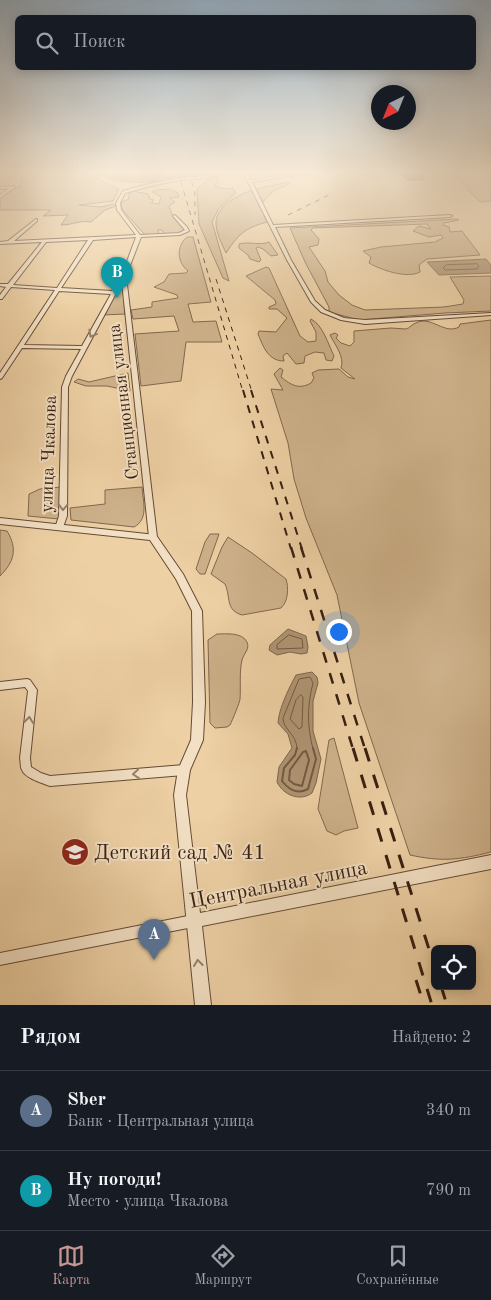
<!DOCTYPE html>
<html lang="ru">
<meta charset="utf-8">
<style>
:root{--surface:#171b24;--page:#20242c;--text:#f1f3f6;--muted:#9ea1a6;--line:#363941;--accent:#c59692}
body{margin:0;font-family:"Old Standard TT",serif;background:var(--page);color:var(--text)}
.controls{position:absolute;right:15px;bottom:15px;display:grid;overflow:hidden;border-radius:8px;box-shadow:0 2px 12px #0003}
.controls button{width:45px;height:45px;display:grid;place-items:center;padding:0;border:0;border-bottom:1px solid var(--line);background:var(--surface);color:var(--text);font:25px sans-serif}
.compass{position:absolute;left:371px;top:85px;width:45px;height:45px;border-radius:50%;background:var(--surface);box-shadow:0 2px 12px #0003;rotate:223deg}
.you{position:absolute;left:338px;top:631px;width:18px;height:18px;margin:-12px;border:4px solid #fff;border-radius:50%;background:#1a73e8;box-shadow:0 0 0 8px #1a73e833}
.badge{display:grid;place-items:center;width:32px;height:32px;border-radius:50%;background:var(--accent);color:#fff;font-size:16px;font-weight:700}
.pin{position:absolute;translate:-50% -41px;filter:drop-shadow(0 1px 2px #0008)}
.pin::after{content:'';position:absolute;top:26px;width:18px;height:15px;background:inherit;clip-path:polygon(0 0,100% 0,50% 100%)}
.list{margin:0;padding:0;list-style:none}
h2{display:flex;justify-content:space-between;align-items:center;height:65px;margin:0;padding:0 20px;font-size:21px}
h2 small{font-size:16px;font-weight:400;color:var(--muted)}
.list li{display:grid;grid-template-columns:32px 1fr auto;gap:15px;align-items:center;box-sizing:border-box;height:80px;padding:0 20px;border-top:1px solid var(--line)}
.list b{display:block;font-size:19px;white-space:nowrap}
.list p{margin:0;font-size:16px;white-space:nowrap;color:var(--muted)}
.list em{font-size:16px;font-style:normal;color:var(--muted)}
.icon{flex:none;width:28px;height:28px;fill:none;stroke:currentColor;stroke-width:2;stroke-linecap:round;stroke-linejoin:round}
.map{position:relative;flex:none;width:491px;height:1005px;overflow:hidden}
.search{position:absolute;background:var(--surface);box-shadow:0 2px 12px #0003;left:15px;right:15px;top:15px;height:55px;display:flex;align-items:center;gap:12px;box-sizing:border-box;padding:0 18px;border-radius:8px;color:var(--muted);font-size:19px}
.sheet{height:225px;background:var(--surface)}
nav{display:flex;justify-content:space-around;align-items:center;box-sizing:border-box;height:70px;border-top:1px solid var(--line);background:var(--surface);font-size:14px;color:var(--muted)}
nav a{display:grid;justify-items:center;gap:2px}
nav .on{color:var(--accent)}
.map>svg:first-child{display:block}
</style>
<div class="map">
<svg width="491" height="1005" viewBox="0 0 491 1005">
<rect width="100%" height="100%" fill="#edd0a4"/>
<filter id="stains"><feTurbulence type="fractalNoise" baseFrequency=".004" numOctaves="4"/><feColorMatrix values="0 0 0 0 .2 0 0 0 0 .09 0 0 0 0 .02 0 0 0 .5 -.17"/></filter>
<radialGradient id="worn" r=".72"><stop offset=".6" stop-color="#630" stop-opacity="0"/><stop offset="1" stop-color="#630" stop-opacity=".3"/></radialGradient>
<g fill="#ceb28b" stroke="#82684e">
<path d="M13 172H83L119 189 113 201 79 205 101 207 113 204 116 206 105 210 91 222C80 220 72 225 61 225L68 215 43 216 51 210H0V198L14 188 20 187 23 174Z"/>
<polygon points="451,172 491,172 491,201 480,202"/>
<polygon points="211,177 217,177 219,179 215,186 225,189 233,188 236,193 219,208 212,222 229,281 223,278 199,224 197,189"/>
<polygon points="289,182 289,184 272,192 263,202 256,189"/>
<polygon points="156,190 170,189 178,193 179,197 170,198 175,202 169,206 173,217 186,231 180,234 164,234 162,230 158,230 159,235 145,235 122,209 121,202 129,199 128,195 133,191 148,194 150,199 154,200 151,203 159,204 161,197 152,192"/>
<path d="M253 190 267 222C244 228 238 235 226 253 222 244 216 233 216 223 216 206 239 194 253 190Z"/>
<path d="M458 219 459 220 444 223 443 225 449 227 450 232 462 231 480 255 427 259 419 265 420 272C407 279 381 270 369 263L371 257 363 251 381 247 435 242 443 238 441 235 429 237 413 231 419 226 431 229 427 224 313 228 311 230 319 239 318 245 309 247 325 271 328 282 339 295 352 305 365 310 444 307 463 304 464 300 450 277 491 276V311L445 313 359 320 329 312V307L306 264 290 228Z"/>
<path d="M187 237H193L211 302 188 304 193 322 216 321 222 342H186L181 381 141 386 135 334 179 331 174 316 133 319 131 310 152 307V302L178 298 177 295 154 287 164 282 169 274 186 273 188 271C177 262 176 247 187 237Z"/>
<path d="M269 242 278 255 271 256 263 249 258 247 256 248 261 260 259 262 250 259 248 255 239 248V244C250 241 259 246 269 242Z"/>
<path d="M266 267 269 268 300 336 308 342 316 341V332L310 321 311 319C323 325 328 344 334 356L332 361 326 360 324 353 315 352 305 356 304 363 296 364 287 353 283 356 284 361C268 361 263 346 258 334L259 331 276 332 287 318 277 309H269V307L276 304 275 300 246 276Z"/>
<polygon points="119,287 123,288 125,314 103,315"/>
<path d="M491 320V852C459 860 442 862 410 855L359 703 337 595 306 518 294 479 288 443 271 389 283 390 274 374 280 368 283 370 281 377C291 385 299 390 311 383L314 378 312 373 318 370 339 369 348 377 355 379 341 368C345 357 335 345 330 335L335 333 338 335 336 338 341 343 350 346 354 342V331L391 328 406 329C410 328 412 324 416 323 431 315 444 335 459 327L460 324Z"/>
<polygon points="128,373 130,391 107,386 86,386 74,382 78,379 89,382"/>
<polygon points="61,487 59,519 28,516 29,494 40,489"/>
<path d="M142 487C143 502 149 519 134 527L71 520 70 508 105 504V490Z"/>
<path d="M0 530 7 531C18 549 14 562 0 576Z"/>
<polygon points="210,534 219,534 205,574 200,574 196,569 205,542"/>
<path d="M228 537 252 553 286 579C289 588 288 602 281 608L242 615C225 610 231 597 225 584L211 574 222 547Z"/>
<path d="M217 634C226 634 242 632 247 642 250 649 244 653 242 660 239 673 241 687 240 699 240 702 232 721 230 725L227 727 215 728 210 723 208 640Z"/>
<polygon points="334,738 358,828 344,831 336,835 327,831 318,809 329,740"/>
</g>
<g fill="#af9472" stroke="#7f654b">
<path d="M95 172H120L141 176 188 172H212C193 179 141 185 120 181 111 180 103 176 95 172Z"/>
<polygon points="486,259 491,265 491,273 439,275 427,262"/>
<polygon points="288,629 306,636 308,647 307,653 301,654 290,652 277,655 269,650 270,645"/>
<path d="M312 672 317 677 318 683 313 701V731L321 759 316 783 312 793C300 802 283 795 277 782L279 767 292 748 288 734 278 723C279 708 289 688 296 675Z"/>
</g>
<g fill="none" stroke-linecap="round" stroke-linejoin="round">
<g stroke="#735a41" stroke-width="1">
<polygon points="477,264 479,266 477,269 445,270 443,268 446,265"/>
<polygon points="289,635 302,639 303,648 277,649 277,645"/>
<polygon points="301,695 303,697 302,727 299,729 290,719 296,700"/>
<path d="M297 749C297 734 283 730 283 718L299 679 310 677 313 683C307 706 307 726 313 749"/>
</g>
<g stroke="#735a41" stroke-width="2">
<path d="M297 748 295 755 284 768 282 781C289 790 297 795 308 789L316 759 313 748"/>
<polygon points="306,751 309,760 302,786 294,784 289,780 290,770 303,752"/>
</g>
<g stroke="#644b35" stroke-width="2">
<g id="minor">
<path d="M220 172H225C210 180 192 178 175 181 158 184 142 188 125 193L120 203 121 210 140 235 179 233 185 230 173 216 175 215 187 227 189 231 180 235 141 237 126 276 157 537 156 539H150L149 537 122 282 72 376 68 387 67 516 62 530H56L55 528 59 516 62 387 66 376 81 349 22 348 2 378 0 379V373L55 290 11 287 2 299H0V295L6 287 0 286V284H8L42 242 0 244V242L8 241 36 219H37V221L14 241 136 235 117 210 116 203 123 191C140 186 159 181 177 179 191 177 206 177 220 172ZM136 237 122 275 112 291 61 288 93 240ZM88 240 57 288 13 285 46 242ZM59 291 111 294 82 346 24 345Z"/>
<polygon points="243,172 247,172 251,180 308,172 317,172 252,182 273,225 450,215 452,216 450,217 275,227 291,260 315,301 325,310 344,318 365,320 491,313 491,315 365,324 341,320 321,312 311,302 287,260"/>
<polygon points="13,186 14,186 14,188 0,198 0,195 9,188 0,189 0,187"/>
<path d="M27 679 30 680 37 690 30 758 31 767 41 773 50 776 184 765 187 767 189 770 187 773 184 775 50 786C42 783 25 778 22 770 20 767 21 762 20 758L28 691 25 687 0 690V682Z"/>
<polygon points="193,915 197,917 199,921 197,925 193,927 0,965 0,953"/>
</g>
</g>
<g stroke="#644b35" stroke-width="2">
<polygon id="tertiary" points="0,518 156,535 183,574 202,611 205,702 203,740 190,770 186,795 200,913 491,855 491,869 202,926 211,1005 195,1005 174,795 178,770 191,740 193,702 192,611 176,579 150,540 0,524"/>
</g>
<use href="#minor" fill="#f3e0c4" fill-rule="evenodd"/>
<use href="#tertiary" fill="#f3e0c4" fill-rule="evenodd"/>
<g stroke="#371f10" stroke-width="1" stroke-dasharray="5 5" stroke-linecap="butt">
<polyline points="178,172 243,392"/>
<polyline points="189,172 195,194 195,215"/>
<polyline points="288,215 329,195"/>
<polyline points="216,279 252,392"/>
</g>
<g stroke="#371f10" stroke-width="2" stroke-dasharray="8 8" stroke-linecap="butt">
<polyline points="243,390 291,549"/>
<polyline points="251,390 302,549"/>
</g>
<g stroke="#371f10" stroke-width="2.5" stroke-dasharray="11 11" stroke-linecap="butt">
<polyline points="291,547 353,749"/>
<polyline points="301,547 365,749"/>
</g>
<g stroke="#371f10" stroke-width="3" stroke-dasharray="14 14" stroke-linecap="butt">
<polyline points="353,748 432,1005"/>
<polyline points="365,748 435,968"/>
<polyline points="416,980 424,1005"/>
<polyline points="441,986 447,1005"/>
</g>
</g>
<polygon fill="#816a50" stroke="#371f10" points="403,172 421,172 424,174 423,180 407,180 402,175"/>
<polygon fill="#967b5d" stroke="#371f10" points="405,172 421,172 424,174 408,175"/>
<defs><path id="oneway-chevron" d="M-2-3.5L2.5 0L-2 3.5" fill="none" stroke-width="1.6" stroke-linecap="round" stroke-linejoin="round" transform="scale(1.25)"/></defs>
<g stroke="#95806a">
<use href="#oneway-chevron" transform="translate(92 334) rotate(119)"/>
<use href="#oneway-chevron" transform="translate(63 507) rotate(91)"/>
<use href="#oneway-chevron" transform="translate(29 720) rotate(-83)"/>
<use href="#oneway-chevron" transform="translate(136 774) rotate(175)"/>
<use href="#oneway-chevron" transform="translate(198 963) rotate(-97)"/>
</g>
<linearGradient id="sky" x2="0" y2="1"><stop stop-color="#91a7b9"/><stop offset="0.55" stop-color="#f7ead6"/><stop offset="1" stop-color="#f7ead6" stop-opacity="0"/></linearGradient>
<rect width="491" height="313" fill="url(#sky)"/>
<defs>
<g id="school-disc" transform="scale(1.4375)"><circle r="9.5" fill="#8f2418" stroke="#f3e0c4"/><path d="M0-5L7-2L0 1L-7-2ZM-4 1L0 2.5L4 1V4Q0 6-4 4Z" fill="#fff"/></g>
</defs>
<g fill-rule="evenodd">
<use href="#school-disc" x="75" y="852"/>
</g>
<g text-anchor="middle" stroke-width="4" stroke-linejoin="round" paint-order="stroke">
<g font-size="18" fill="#371f10" stroke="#f3e0c4">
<text transform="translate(123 402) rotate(-97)" y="6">Станционная улица</text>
<text transform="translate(48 454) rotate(-88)" y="6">улица Чкалова</text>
</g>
<g font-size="21" fill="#371f10" stroke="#f3e0c4" text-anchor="start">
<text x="94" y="859">Детский сад № 41</text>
</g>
<g font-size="21" fill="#371f10" stroke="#f3e0c4">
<text transform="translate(278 884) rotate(-11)" y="7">Центральная улица</text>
</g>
</g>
<rect width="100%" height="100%" filter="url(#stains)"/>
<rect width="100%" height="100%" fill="url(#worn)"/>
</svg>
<div class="controls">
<button><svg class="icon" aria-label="locate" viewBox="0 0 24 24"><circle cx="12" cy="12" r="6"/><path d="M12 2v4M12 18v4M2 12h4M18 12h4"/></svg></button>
</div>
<svg class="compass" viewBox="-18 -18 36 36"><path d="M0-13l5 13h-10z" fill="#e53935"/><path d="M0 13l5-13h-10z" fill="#9ea1a6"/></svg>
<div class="you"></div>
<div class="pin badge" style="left:154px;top:960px;background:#5c6f8a">A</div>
<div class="pin badge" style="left:117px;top:298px;background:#0f9aa8">B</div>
<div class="search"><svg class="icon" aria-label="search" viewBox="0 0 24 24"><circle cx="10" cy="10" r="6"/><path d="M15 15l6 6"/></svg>Поиск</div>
</div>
<section class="sheet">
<h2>Рядом<small>Найдено: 2</small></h2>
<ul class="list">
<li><span class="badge" style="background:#5c6f8a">A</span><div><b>Sber</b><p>Банк · Центральная улица</p></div><em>340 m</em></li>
<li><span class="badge" style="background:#0f9aa8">B</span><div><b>Ну погоди!</b><p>Место · улица Чкалова</p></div><em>790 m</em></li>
</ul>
</section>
<nav>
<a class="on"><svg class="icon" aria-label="map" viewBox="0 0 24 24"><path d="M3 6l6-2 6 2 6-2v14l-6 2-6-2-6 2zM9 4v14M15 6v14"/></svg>Карта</a>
<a><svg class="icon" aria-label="directions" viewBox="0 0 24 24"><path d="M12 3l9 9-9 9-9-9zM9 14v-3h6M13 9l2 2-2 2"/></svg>Маршрут</a>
<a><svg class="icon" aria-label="saved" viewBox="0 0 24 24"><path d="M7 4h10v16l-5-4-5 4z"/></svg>Сохранённые</a>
</nav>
